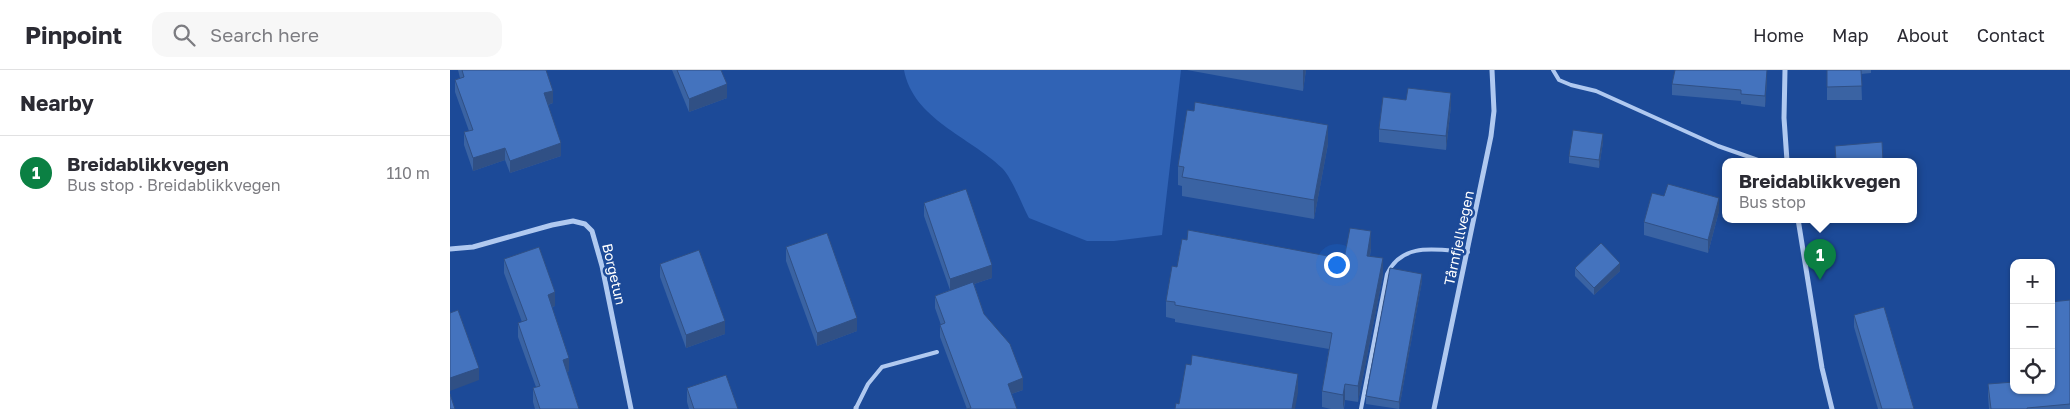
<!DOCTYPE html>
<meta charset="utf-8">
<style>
:root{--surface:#fff;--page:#f7f7f7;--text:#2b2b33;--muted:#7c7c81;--line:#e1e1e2;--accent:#0b8043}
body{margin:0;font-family:"Golos Text",sans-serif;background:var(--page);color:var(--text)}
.controls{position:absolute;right:15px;bottom:15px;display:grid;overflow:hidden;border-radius:10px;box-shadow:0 1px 4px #0004}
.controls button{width:45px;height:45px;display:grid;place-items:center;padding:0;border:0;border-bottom:1px solid var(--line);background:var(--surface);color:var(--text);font:25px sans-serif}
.you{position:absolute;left:886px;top:194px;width:18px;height:18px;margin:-12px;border:4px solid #fff;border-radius:50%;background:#1a73e8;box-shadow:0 0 0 8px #1a73e833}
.badge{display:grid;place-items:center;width:32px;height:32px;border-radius:50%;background:var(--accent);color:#fff;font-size:16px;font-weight:700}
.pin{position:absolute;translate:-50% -41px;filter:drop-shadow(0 1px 2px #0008)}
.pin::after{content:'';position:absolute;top:26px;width:18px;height:15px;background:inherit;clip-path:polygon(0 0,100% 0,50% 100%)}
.popup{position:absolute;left:1272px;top:88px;width:195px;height:65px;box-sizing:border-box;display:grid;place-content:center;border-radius:10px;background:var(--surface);filter:drop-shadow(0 1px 4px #0005);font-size:16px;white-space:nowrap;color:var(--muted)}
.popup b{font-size:19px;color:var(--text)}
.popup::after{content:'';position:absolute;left:50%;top:100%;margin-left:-10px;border:10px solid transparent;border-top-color:var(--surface)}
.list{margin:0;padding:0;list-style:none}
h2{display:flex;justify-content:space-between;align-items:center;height:65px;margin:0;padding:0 20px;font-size:21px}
h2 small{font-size:16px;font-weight:400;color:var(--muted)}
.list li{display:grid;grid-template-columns:32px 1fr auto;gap:15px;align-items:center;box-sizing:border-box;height:75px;padding:0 20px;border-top:1px solid var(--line)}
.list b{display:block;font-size:19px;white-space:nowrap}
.list p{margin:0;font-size:16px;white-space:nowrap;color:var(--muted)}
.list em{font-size:16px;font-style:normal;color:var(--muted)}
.icon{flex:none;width:28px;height:28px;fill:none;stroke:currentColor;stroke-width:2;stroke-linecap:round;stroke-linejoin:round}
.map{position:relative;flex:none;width:1620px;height:339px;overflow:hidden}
header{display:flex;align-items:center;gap:30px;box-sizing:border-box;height:70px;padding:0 25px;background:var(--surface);border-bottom:1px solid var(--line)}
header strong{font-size:24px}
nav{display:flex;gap:28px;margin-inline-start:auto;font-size:18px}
.search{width:350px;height:45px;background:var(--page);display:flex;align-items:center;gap:12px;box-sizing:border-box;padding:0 18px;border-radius:15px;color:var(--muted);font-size:19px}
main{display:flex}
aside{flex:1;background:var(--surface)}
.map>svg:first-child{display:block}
</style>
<header>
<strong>Pinpoint</strong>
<div class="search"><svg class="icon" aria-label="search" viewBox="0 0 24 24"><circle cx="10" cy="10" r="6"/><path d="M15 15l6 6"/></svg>Search here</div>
<nav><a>Home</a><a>Map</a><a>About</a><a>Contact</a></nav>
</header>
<main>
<aside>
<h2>Nearby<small></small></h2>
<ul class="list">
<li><span class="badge">1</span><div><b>Breidablikkvegen</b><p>Bus stop · Breidablikkvegen</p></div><em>110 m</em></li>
</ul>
</aside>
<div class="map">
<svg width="1620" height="339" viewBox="0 0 1620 339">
<rect width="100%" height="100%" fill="#1c4a98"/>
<path fill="#3063b5" d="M454 0H731L712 165 664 171H637L579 148C572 135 562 108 552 98 520 67 463 49 454 0Z"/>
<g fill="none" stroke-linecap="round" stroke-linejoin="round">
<g stroke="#b0c9f0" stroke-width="4">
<polyline points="1103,0 1109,10 1121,15 1146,21 1268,76 1308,90 1317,91"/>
<polyline points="406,338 418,314 432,297 487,282"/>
<path d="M911 339 937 204C953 171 987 180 1018 182"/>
</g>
<g stroke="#b0c9f0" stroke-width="5">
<polyline points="1335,0 1334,48 1337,91"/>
<polyline points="1348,149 1372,298 1382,339"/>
<polyline points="0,179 23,177 102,155 123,151 135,154 142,161 152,196 181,339"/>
<polyline points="406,339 406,338"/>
<polyline points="984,339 1041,66 1044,41 1042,0"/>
</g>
</g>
<g fill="#3a63a3">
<polygon points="8,0 96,0 103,33 98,35 111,86 60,103 55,90 23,101 14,75 14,62 19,61 5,22 5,10 10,8"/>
<polygon points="222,0 271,0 277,28 239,42"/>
<polygon points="737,0 856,0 853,21"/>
<polygon points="1377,0 1421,0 1421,3 1411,4 1412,30 1377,30"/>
<polygon points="1317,10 1315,37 1291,34 1291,31 1222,25 1222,14"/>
<polygon points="1001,36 996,80 929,72 929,59"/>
<polygon points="1153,72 1149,98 1119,93 1119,86"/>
<polygon points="878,74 864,149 732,126 732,116 728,115 728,96"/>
<polygon points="1214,126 1269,141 1258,183 1194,165 1194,152"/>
<polygon points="474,133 542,208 524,214 534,244 573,320 517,339 490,267 490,255 491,255 485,238 485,226 500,220 474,146"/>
<polygon points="336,177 407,261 367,276 336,191"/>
<polygon points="921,178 920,186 933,205 908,332 895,330 894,339 881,339 872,337 872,321 879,279 725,252 725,249 716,247 716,231 727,197 894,189"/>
<polygon points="54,189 105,236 102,237 119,301 117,302 129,339 85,339 83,332 83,318 86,317 68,267 68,253 72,252 54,203"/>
<polygon points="210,194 275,264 236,278 210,207"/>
<polygon points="1125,198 1170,201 1144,225 1125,206"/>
<polygon points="972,211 949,339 916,334 916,326"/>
<polygon points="1620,230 1620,339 1539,339 1538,326 1538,314 1601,320"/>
<polygon points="1404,245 1464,339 1428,339 1404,257"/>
<polygon points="237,318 288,339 239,339 237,332"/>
</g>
<g fill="#305085">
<polygon points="853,0 856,0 853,21"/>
<polygon points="1317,0 1317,10 1315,37 1315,26"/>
<polygon points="277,14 277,28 239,42 239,29"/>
<polygon points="103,21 103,33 94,36 94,23"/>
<polygon points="1001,23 1001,36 996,80 996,66"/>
<polygon points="878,55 878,74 864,149 864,130"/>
<polygon points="1153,64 1153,72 1149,98 1149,90"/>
<polygon points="111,73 111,86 60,103 60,91"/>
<polygon points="55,78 55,90 23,101 23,88"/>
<polygon points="1269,128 1269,141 1258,183 1258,170"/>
<polygon points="921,161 921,178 917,202 917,186"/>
<polygon points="933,188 933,205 908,332 908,316"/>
<polygon points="1170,193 1170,201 1144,225 1144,218"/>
<polygon points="542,195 542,208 500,222 500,209"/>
<polygon points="972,204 972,211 949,339 949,332"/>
<polygon points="105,222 105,236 98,238 98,225"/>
<polygon points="407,248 407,261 367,276 367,263"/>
<polygon points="275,251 275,264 236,278 236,265"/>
<polygon points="119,288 119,301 113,303 113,290"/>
<polygon points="29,298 29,310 0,321 0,308"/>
<polygon points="848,304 848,323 845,339 842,339"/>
<polygon points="573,308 573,320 558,325 558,314"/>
<polygon points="895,314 895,330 893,339 893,325"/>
</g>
<g fill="#4473be" stroke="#305085">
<polygon points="12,0 96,0 103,21 94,23 111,73 60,91 55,78 23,88 14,62 23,60 5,10 14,7"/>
<polygon points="227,0 271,0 277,14 239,29"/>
<polygon points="1225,0 1317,0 1315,26 1291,24 1291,20 1222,14"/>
<polygon points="1377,0 1411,0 1412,16 1377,17"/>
<polygon points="958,18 1001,23 996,66 929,59 933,27 956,30"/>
<polygon points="745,32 878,55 864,130 732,107 734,97 728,96 737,40 744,41"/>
<polygon points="1123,60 1153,64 1149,90 1119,86"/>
<polygon points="1432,72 1433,91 1386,91 1385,76"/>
<polygon points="1218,114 1269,128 1258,170 1194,152 1202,123 1214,126"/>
<polygon points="516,119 542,195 500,209 474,133"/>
<polygon points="900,158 921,161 917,186 933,188 908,316 895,314 893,325 872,321 882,263 725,235 725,232 716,231 722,196 727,197 732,169 737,170 738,160 894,189"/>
<polygon points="377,163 407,248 367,263 336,177"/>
<polygon points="1151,173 1170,193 1144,218 1125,198"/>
<polygon points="89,177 105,222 98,225 119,288 113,290 129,339 90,339 83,318 90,316 68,253 77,250 54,189"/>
<polygon points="249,180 275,251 236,265 210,194"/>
<polygon points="940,198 972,204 949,332 916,326"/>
<polygon points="523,212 534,244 560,274 573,308 558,314 567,339 516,339 521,338 490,255 495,253 485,226"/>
<polygon points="1620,230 1620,334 1577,338 1577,339 1541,339 1538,314 1564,312 1564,320 1601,320 1601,232"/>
<polygon points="1434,237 1464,339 1432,339 1404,245"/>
<polygon points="8,240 29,298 0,308 0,243"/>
<polygon points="742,285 848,304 842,339 725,339 726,333 729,334 736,294 741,295"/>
<polygon points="276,305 288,339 244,339 237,318"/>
<polygon points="0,324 5,339 0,339"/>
</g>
<g text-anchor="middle" stroke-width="5" stroke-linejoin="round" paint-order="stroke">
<g font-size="14" fill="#fff" stroke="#1c4a98">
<text transform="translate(1009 168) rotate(-78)" y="5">Tårnfjellvegen</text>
<text transform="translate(164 204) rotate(77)" y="5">Borgetun</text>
</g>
</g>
</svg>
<div class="controls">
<button>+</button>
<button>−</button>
<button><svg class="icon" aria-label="locate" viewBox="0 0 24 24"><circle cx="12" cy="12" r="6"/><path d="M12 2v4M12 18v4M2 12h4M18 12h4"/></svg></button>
</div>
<div class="you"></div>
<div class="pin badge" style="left:1370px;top:210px">1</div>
<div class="popup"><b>Breidablikkvegen</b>Bus stop</div>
</div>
</main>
